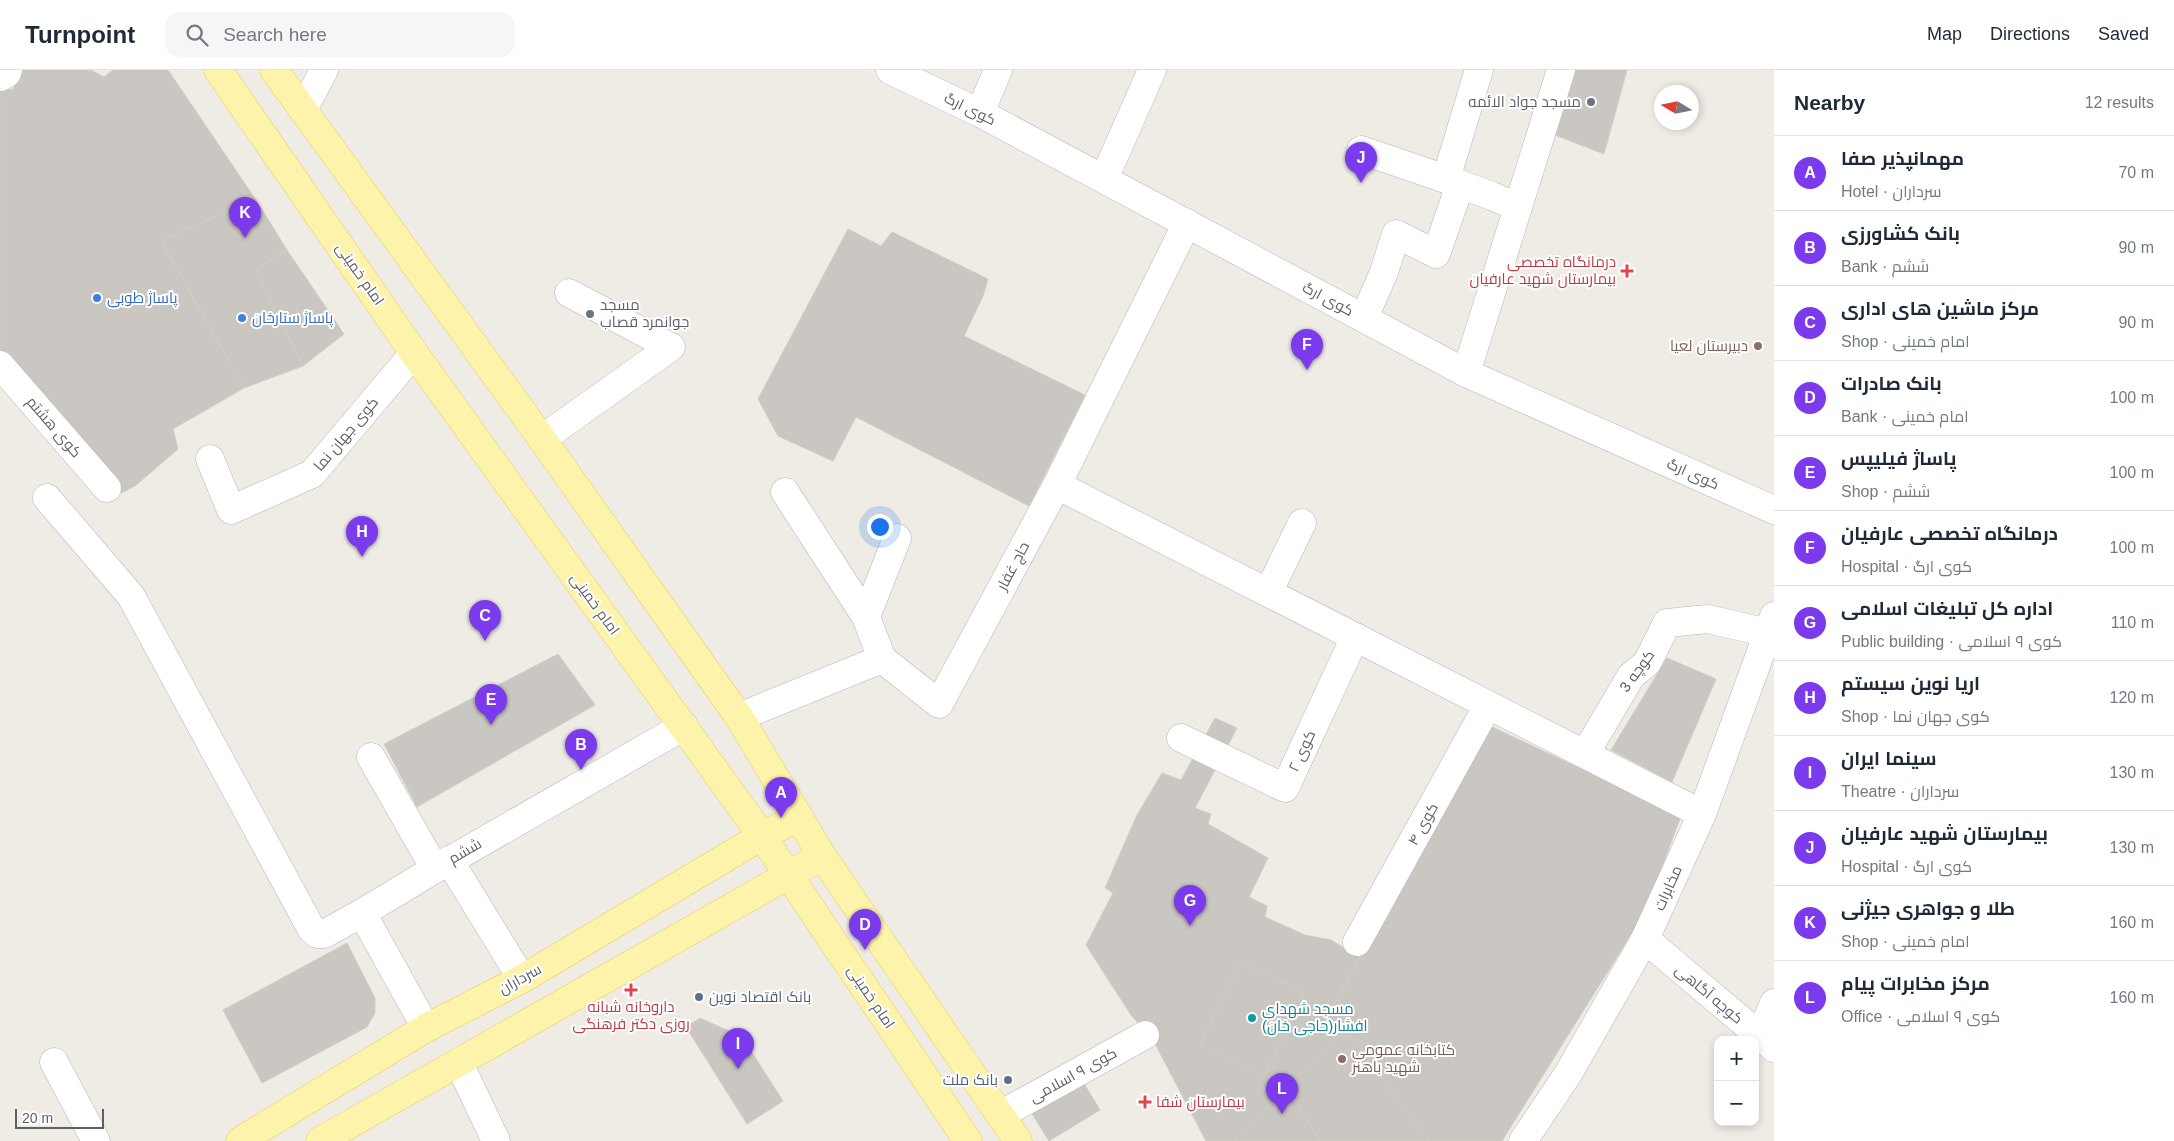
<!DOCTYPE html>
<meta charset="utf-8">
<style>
:root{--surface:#fff;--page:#f6f6f7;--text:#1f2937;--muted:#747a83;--line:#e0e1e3;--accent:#7c3aed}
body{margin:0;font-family:Arial,Cairo,sans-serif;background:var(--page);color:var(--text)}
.controls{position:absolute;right:15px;bottom:15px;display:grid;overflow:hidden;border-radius:10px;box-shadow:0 2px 8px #0003}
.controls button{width:45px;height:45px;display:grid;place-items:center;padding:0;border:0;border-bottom:1px solid var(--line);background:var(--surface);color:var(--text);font:25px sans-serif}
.compass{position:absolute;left:1654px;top:15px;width:45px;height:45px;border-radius:50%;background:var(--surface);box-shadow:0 2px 8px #0003;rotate:280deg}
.scale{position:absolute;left:15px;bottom:12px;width:89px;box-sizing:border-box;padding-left:5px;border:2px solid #5c5f64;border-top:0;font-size:14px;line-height:18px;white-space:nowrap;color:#5c5f64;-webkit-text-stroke:4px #fff;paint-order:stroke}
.you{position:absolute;left:879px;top:456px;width:18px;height:18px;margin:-12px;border:4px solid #fff;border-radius:50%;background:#1a73e8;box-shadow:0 0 0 8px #1a73e833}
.badge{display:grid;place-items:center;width:32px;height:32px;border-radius:50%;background:var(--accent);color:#fff;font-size:16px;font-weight:700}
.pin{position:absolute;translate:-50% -41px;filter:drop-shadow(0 1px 2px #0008)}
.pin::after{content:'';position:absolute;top:26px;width:18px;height:15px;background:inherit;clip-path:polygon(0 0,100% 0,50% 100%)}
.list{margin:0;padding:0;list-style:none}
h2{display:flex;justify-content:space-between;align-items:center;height:65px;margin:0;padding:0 20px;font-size:21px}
h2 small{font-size:16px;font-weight:400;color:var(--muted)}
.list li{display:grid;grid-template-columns:32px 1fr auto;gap:15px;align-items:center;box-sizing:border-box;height:75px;padding:0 20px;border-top:1px solid var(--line)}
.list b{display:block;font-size:19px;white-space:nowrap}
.list p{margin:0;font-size:16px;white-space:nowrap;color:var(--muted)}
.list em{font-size:16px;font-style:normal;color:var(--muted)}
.icon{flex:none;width:28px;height:28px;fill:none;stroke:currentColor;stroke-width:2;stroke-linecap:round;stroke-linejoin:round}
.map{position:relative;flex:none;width:1774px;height:1071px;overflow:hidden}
header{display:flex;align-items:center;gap:30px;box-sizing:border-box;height:70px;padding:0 25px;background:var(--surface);border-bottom:1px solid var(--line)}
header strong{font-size:24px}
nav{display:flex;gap:28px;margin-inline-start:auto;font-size:18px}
.search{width:350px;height:45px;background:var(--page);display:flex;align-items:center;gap:12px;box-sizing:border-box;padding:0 18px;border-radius:15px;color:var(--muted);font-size:19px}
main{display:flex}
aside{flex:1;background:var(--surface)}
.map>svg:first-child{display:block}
</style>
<header>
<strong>Turnpoint</strong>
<div class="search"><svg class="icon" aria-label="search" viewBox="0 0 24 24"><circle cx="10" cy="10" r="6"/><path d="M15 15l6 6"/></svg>Search here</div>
<nav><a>Map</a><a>Directions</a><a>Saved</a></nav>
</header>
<main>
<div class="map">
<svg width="1774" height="1071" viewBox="0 0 1774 1071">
<rect width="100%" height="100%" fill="#eeece4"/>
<g fill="#cac6c1" stroke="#d2cec2">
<polygon points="23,0 91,0 104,7 113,0 168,0 256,130 161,170 244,318 173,359 178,379 135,416 121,423 0,286 0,21 13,19"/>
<polygon points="1574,0 1627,0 1604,84 1555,65"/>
<polygon points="256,130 287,180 256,200 303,296 244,318 161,170"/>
<polygon points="848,159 881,176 892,162 988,209 983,226 964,266 1085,325 1029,436 856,347 833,391 778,366 758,329"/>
<polygon points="287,180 344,264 303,296 256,200"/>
<polygon points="558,584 595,635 417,737 384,674"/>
<polygon points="1667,588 1716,609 1672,712 1611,680"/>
<polygon points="1215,648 1237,658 1195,738 1211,744 1208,754 1268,788 1249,827 1267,836 1265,847 1305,865 1331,870 1360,888 1331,940 1346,959 1234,1071 1206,1071 1153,970 1131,945 1086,875 1113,823 1105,818 1136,747 1162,703 1181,710"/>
<polygon points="1488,655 1681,746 1645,842 1502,1071 1429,1071 1331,940"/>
<polygon points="347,873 375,928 375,943 367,957 262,1013 223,940"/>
<polygon points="1240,893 1304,921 1265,1005 1200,975"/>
<polygon points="700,948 742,967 783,1031 747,1054 686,957"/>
<polygon points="1346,959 1429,1071 1320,1071 1287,1018"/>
<polygon points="1080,1007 1100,1040 1049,1071 1029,1039"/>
<polygon points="1287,1018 1320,1071 1234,1071"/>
</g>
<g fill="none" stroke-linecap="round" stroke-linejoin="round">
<g stroke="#b4b6ba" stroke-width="29">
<g id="minor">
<polyline points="890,0 980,43 1466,303 1774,440"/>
<polyline points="1479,0 1446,109 1492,126 1517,137"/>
<polyline points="0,7 7,3 8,0"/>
<polyline points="303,40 324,0"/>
<polyline points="980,43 998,0"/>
<polyline points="1361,80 1446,109"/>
<polyline points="1104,109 1152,0"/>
<polyline points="1364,248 1384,202 1396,164 1436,184 1460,115"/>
<polyline points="0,295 107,418"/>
<polyline points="1466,303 1561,0"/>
<polyline points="542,369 671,277 569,223"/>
<polyline points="210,389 231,440 312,404 414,283"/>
<polyline points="1057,415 1702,744"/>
<polyline points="785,422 866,547 882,589"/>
<polyline points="47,428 131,526 312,860 317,864 324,864 362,843"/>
<polyline points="1268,523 1302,453"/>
<polyline points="866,547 897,468"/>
<polyline points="739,647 882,589 939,634 1057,415 1187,153"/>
<polyline points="1181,668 1285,718 1355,567"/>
<polyline points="1585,684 1631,606 1647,593 1667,553 1708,549 1768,563"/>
<polyline points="371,687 435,799"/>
<polyline points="449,790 522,909"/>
<polyline points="1645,869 1774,978"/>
<polyline points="1357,872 1488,635"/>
<polyline points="426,958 362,843 435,799 684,656"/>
<polyline points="1760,966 1774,933"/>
<polyline points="54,992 96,1071"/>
<polyline points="459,993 496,1071"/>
<polyline points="1000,1045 1145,965"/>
<polyline points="1523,1071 1568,1004 1645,869 1702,744 1774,546"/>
</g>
</g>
<g stroke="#edcc5d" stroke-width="29">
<g id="major">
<polyline points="218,0 414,283 762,766 968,1071"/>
<polyline points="274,0 542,369 739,647 822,786 1018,1071"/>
<polyline points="240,1071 426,958 522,909 762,766 799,747"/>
<polyline points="320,1071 822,786"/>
</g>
</g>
<use href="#minor" stroke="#fff" stroke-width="28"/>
<use href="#major" stroke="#fdf3aa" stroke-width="28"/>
</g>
<g fill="#6b7280" stroke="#fff" stroke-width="2">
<circle cx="1591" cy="32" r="5"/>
<circle cx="590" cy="244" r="5"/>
</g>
<g fill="#e0444e" stroke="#fff" stroke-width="2">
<path d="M1624.5 193.5h5v5h5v5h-5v5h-5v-5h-5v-5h5z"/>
<path d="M628.5 912.5h5v5h5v5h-5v5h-5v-5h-5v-5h5z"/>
<path d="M1142.5 1024.5h5v5h5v5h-5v5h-5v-5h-5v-5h5z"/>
</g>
<g fill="#3f7fe0" stroke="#fff" stroke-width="2">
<circle cx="97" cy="228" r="5"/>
<circle cx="242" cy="248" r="5"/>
</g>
<g fill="#8d6e63" stroke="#fff" stroke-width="2">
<circle cx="1758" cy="276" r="5"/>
<circle cx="1342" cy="989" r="5"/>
</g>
<g fill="#5c6f8a" stroke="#fff" stroke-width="2">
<circle cx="699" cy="927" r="5"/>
<circle cx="1008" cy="1010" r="5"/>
</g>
<circle fill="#0f9aa8" stroke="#fff" stroke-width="2" cx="1252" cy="948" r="5"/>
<g text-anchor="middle" stroke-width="4" stroke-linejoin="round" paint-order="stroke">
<g font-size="15" fill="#5b616d" stroke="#fff" text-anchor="end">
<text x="1581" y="37">مسجد جواد الائمه</text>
<text x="600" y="240" text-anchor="start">مسجد<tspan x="600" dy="17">جوانمرد قصاب</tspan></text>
</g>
<g font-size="15" fill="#5c5f64" stroke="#fff">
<text transform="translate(970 39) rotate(26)" y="5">کوی ارگ</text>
<text transform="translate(360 204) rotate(55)" y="5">امام خمینی</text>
<text transform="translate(1328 229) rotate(28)" y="5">کوی ارگ</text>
<text transform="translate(54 357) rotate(49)" y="5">کوی هشتم</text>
<text transform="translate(346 364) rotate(-50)" y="5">کوی جهان نما</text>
<text transform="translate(1693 404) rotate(24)" y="5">کوی ارگ</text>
<text transform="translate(1013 496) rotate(-62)" y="5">حاج غفار</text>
<text transform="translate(595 534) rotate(54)" y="5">امام خمینی</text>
<text transform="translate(1637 601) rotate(-54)" y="5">کوچه 3</text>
<text transform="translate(1302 681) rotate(-65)" y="5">کوی ۲</text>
<text transform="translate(1423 754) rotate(-61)" y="5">کوی ۴</text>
<text transform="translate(465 781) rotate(-30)" y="5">ششم</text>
<text transform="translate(1668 818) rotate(-66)" y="5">مخابرات</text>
<text transform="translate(520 909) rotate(-29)" y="5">سرداران</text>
<text transform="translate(1709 924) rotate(40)" y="5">کوچه آگاهی</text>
<text transform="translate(871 927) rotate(56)" y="5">امام خمینی</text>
<text transform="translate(1073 1005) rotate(-29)" y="5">کوی ۹ اسلامی</text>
</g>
<g font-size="15" fill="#be3a42" stroke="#fff" text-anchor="end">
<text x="1616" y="197">درمانگاه تخصصی<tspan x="1616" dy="17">بیمارستان شهید عارفیان</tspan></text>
<text x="631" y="942" text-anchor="middle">داروخانه شبانه<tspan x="631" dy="17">روزی دکتر فرهنگی</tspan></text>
<text x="1156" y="1037" text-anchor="start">بیمارستان شفا</text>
</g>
<g font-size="15" fill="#366cbe" stroke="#fff" text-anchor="start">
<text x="107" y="233">پاساژ طوبی</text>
<text x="252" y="253">پاساژ ستارخان</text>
</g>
<g font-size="15" fill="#785e54" stroke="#fff" text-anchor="end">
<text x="1748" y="281">دبیرستان لعیا</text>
<text x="1352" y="985" text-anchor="start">کتابخانه عمومی<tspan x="1352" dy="17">شهید باهنر</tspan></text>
</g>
<g font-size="15" fill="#4e5e75" stroke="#fff" text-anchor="start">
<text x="709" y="932">بانک اقتصاد نوین</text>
<text x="998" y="1015" text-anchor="end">بانک ملت</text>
</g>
<g font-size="15" fill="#0d838f" stroke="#fff" text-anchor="start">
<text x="1262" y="944">مسجد شهدای<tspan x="1262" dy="17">افشار(حاجی خان)</tspan></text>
</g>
</g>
</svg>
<div class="controls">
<button>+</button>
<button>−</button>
</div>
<svg class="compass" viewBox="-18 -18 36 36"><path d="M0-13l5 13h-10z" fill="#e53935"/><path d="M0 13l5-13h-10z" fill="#747a83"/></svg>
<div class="scale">20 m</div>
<div class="you"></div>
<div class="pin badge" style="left:781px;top:748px">A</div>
<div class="pin badge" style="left:581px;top:700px">B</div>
<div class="pin badge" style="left:485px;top:571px">C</div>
<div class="pin badge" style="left:865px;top:880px">D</div>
<div class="pin badge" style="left:491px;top:655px">E</div>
<div class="pin badge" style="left:1307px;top:300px">F</div>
<div class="pin badge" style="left:1190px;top:856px">G</div>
<div class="pin badge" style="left:362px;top:487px">H</div>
<div class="pin badge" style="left:738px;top:999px">I</div>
<div class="pin badge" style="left:1361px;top:113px">J</div>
<div class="pin badge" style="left:245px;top:168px">K</div>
<div class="pin badge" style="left:1282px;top:1044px">L</div>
</div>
<aside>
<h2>Nearby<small>12 results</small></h2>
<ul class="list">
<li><span class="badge">A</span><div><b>مهمانپذیر صفا</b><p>Hotel · سرداران</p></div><em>70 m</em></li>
<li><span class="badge">B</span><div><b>بانک کشاورزی</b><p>Bank · ششم</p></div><em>90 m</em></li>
<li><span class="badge">C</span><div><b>مرکز ماشین هاى ادارى</b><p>Shop · امام خمینی</p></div><em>90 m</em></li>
<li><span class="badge">D</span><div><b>بانک صادرات</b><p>Bank · امام خمینی</p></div><em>100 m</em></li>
<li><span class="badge">E</span><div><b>پاساژ فیلیپس</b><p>Shop · ششم</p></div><em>100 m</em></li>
<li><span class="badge">F</span><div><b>درمانگاه تخصصی عارفیان</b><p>Hospital · کوی ارگ</p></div><em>100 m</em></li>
<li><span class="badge">G</span><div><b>اداره کل تبلیغات اسلامی</b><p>Public building · کوی ۹ اسلامی</p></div><em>110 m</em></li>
<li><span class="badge">H</span><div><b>اریا نوین سیستم</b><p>Shop · کوی جهان نما</p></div><em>120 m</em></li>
<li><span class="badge">I</span><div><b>سینما ایران</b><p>Theatre · سرداران</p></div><em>130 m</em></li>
<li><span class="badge">J</span><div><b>بیمارستان شهید عارفیان</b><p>Hospital · کوی ارگ</p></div><em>130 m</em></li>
<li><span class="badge">K</span><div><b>طلا و جواهری جیژنی</b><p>Shop · امام خمینی</p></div><em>160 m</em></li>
<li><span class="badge">L</span><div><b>مرکز مخابرات پیام</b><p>Office · کوی ۹ اسلامی</p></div><em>160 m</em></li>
</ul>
</aside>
</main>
